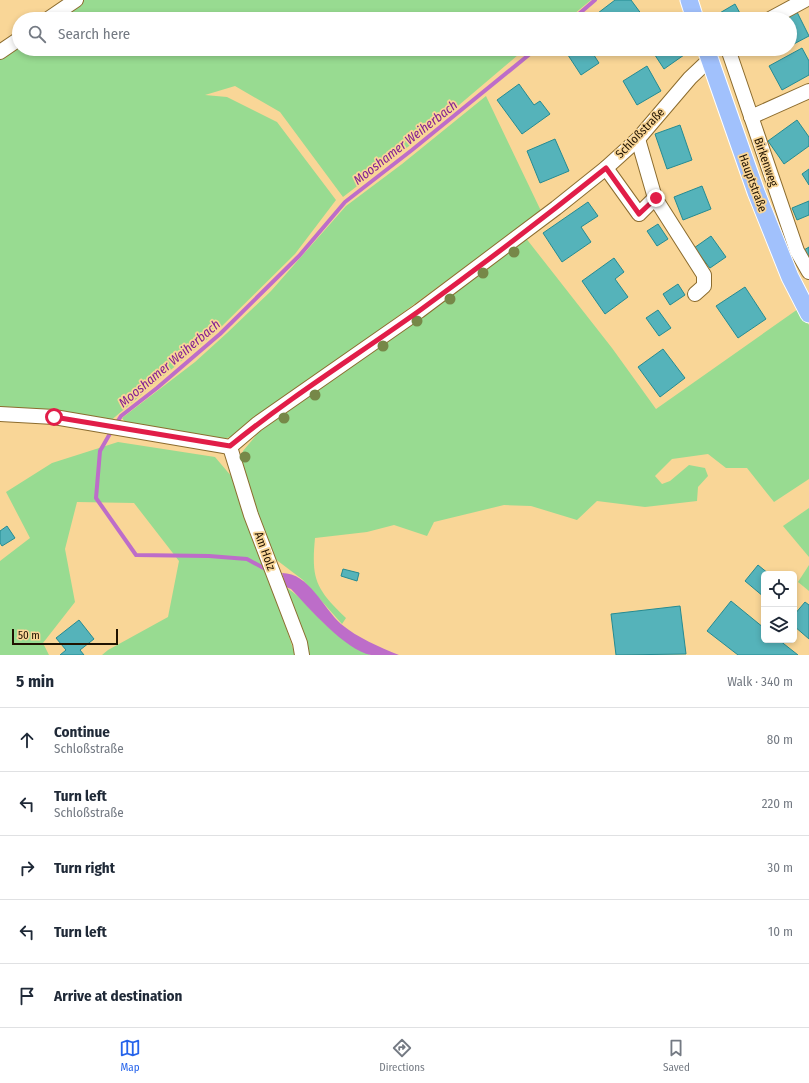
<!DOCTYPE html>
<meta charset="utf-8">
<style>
:root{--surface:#fff;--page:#f2f2f3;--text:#1f2937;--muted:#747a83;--line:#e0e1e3;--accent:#2563eb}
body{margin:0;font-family:"Fira Sans Condensed",sans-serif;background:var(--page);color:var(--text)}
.controls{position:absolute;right:12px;bottom:12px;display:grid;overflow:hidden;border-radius:6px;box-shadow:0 2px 6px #0003}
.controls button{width:36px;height:36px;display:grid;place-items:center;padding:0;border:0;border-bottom:1px solid var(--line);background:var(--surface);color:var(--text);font:20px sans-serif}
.scale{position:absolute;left:12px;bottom:10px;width:106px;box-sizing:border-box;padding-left:4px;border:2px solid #1f1200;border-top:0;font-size:11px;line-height:14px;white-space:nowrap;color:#1f1200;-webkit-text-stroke:3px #f9d697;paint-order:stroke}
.stop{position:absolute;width:12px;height:12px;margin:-9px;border:3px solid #e11d48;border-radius:50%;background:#fff}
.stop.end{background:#e11d48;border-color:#fff;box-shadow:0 1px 4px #0008}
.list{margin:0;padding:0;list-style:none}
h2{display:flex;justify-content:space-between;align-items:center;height:52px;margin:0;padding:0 16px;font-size:17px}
h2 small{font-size:13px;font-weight:400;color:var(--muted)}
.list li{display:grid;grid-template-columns:26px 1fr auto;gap:12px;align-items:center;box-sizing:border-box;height:64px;padding:0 16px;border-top:1px solid var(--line)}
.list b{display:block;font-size:15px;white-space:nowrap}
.list p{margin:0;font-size:13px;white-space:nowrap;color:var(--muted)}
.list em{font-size:13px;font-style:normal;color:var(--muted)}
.icon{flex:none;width:22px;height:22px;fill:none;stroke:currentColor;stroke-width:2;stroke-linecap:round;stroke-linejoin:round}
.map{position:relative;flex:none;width:809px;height:655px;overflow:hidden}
.search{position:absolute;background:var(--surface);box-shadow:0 2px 6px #0003;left:12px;right:12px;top:12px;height:44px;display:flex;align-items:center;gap:10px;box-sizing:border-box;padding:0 14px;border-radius:22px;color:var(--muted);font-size:15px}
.sheet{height:372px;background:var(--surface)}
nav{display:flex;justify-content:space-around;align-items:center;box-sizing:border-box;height:56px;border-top:1px solid var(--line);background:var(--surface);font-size:11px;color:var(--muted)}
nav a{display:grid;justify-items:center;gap:2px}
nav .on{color:var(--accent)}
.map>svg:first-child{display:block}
</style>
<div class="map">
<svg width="809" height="655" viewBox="0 0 809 655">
<rect width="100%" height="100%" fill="#f9d697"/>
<g fill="#98db91">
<polygon points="83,0 591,0 568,19 56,19"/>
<polygon points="19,45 19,49 525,49 426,133 343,197 280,112 235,86 205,95 227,97 277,122 336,200 295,254 217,331 109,422 0,409 0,58"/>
<polygon points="486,96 541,211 239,433 227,438 213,440 128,426 122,418 195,362 227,333 271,291 346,206 402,164"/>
<path d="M525 237 612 348 656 409 798 309 809 325V479L774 502 747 468H726L708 454 672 459 655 476 662 484 670 481 689 465 705 468 708 476 698 487 697 501 645 507 597 501 577 520 531 506 504 505 434 522 427 536 394 525 367 532 315 538C311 580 316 589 346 618L342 624 303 580 274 558 240 464 243 451 258 433Z"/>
<polygon points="118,442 215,457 232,477 280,608 295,655 102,655 108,650 168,617 179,561 134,503 77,502 65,549 75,602 43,643 49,655 0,655 0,561 30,538 6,492 52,463"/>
<polygon points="809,508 809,557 783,526"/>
<polygon points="809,565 809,591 798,582"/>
<path d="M282 585C298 593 310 610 323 622 337 636 353 647 371 655H307Z"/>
</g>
<path fill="#bd6dc9" d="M282 573C309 573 323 608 341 624 358 638 379 647 399 655 390 655 380 655 371 655 345 650 309 608 291 589L286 587Z"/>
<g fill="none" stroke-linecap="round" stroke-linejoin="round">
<g stroke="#bd6dc9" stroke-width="4">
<polyline points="573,19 595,0"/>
<polyline points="116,424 121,416 157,388 220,334 299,256 345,202 412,150 536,49"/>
<polyline points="112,430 100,451 96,498 136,555 209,556 247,559 269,571"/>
</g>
</g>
<g fill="#55b3ba" stroke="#258b92">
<polygon points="615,0 631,0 645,19 602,19 598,13"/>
<polygon points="735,4 742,17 739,19 721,19 718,14"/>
<polygon points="797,12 809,36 790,46 790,19 783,19"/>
<polygon points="802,48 809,61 809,75 782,90 769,66"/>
<polygon points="564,49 590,49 599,63 581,75"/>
<polygon points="651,49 680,49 684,55 664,69"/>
<polygon points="647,66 661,91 637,105 623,81"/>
<polygon points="519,84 534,105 540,101 550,114 522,134 497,100"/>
<polygon points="797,120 809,137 809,146 784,164 768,141"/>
<polygon points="680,125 692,160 667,169 655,134"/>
<polygon points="555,139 569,171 540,183 527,151"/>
<polygon points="809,169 809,185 802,174"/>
<polygon points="702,186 711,209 683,220 674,197"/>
<polygon points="809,201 809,215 797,220 792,208"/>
<polygon points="588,202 598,216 581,227 591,242 562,262 543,233"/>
<polygon points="658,224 668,239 657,246 647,231"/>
<polygon points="711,236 726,257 710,268 694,248"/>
<polygon points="809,247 809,258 804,250"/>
<polygon points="614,258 624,272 615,279 628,297 605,314 582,281"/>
<polygon points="678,284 685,295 670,305 663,294"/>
<polygon points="745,287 766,319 738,338 716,306"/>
<polygon points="658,310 671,328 659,336 646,318"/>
<polygon points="663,349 685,378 660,397 638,367"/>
<polygon points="7,526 15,538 2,546 0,543 0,531"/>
<polygon points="758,565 769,574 764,574 764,597 745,581"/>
<polygon points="343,569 359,573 357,581 341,576"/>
<polygon points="731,601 764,628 764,640 779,640 798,655 738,655 707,631"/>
<polygon points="805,602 809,605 809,639 794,626 794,615"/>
<polygon points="680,606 686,654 616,655 611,614"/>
<polygon points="79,620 94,639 80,650 84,655 60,655 66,650 56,638"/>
</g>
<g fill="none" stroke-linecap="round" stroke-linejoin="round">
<g stroke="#8c6c2e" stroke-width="16">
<g id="minor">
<polyline points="48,19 76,0"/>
<polyline points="770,19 805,0"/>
<polyline points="728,49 797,251 809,272"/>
<polyline points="0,52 19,39"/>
<polyline points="751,117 809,91"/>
<polyline points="606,168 639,214 655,198 638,139"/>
<polyline points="655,198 704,275 704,286 695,294"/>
<polyline points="0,414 54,417 230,447 257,424 419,311 556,208 606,168 638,139 690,78 709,60"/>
<polyline points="230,447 251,515 300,643 302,655"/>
</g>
</g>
<g stroke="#fff" stroke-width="19">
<g id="major">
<polyline points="689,0 695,19"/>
<polyline points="706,49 756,192 790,277 809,314"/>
</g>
</g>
<use href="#minor" stroke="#fff" stroke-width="14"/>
<use href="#major" stroke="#a1c1fc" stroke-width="17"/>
</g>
<g fill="#768848">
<circle cx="514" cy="252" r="5.5"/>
<circle cx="483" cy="273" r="5.5"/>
<circle cx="450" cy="299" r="5.5"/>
<circle cx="417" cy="321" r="5.5"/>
<circle cx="383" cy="346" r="5.5"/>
<circle cx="315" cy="395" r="5.5"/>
<circle cx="284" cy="418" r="5.5"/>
<circle cx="245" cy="457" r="5.5"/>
</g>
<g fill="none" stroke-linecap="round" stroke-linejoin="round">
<path stroke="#e11d48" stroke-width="5" d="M54 417 230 446C290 397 356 356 419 311 482 265 545 217 606 168L639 214 656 198"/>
</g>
<g text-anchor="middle" stroke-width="3.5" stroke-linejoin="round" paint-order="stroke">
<g font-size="12" fill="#1f1200" stroke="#f9d697">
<text transform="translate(640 133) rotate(-46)" y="4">Schloßstraße</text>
<text transform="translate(766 162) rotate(71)" y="4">Birkenweg</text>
<text transform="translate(753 183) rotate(70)" y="4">Hauptstraße</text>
<text transform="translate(265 551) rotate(70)" y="4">Am Holz</text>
</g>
<g font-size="13" font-style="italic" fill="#832192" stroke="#f9d697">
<text transform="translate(405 142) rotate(-38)" y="5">Mooshamer Weiherbach</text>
<text transform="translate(169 363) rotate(-40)" y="5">Mooshamer Weiherbach</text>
</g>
</g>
</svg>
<div class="controls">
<button><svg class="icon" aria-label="locate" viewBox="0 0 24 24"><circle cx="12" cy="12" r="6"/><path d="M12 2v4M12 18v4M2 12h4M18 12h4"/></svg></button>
<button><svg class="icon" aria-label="layers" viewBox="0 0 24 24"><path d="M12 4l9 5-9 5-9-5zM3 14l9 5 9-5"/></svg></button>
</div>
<div class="scale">50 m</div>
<div class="stop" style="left:54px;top:417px"></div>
<div class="stop end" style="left:656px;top:198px"></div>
<div class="search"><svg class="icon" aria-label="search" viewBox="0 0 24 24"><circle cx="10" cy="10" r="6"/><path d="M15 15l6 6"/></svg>Search here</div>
</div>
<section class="sheet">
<h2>5 min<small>Walk · 340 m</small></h2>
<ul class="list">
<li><svg class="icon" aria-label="ahead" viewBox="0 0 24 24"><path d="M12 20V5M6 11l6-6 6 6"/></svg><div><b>Continue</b><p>Schloßstraße</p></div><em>80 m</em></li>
<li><svg class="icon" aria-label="left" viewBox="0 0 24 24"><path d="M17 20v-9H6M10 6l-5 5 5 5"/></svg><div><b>Turn left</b><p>Schloßstraße</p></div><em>220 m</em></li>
<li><svg class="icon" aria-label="right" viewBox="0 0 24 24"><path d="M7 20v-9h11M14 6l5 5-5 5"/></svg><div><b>Turn right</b></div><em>30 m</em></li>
<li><svg class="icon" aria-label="left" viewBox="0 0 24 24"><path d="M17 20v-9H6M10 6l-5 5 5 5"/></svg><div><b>Turn left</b></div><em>10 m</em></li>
<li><svg class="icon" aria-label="arrive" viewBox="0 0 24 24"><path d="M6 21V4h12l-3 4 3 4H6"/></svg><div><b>Arrive at destination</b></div></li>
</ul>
</section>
<nav>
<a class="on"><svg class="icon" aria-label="map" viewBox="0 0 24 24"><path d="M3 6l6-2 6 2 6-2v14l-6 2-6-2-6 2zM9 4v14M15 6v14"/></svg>Map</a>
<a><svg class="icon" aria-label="directions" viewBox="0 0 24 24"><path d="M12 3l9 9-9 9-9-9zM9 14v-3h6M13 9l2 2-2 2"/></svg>Directions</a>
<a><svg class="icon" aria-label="saved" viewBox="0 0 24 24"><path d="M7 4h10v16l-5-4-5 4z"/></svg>Saved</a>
</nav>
